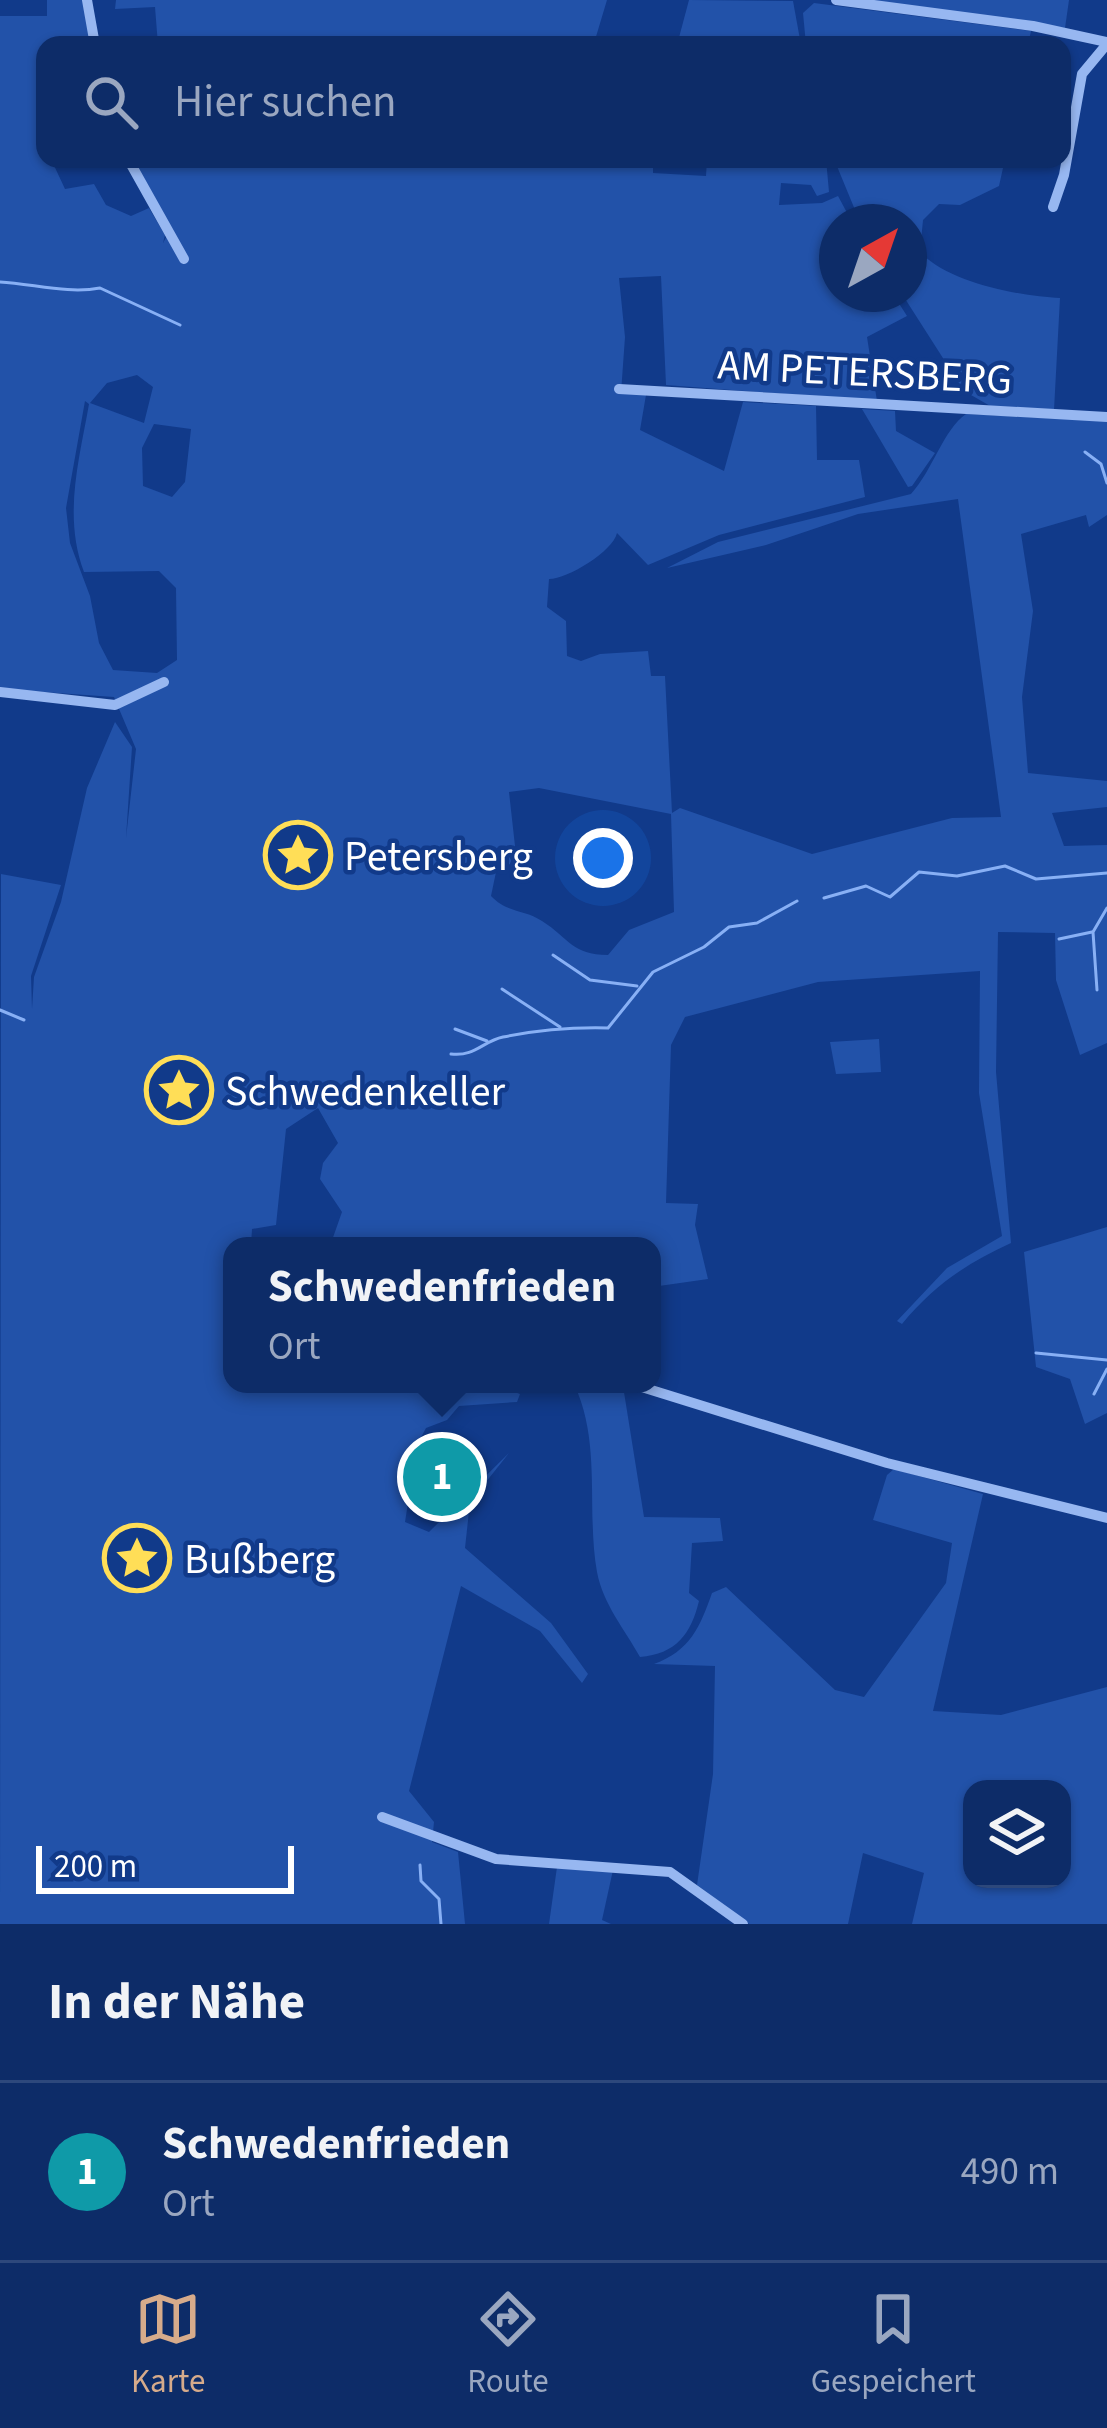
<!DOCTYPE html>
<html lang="de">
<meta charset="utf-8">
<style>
:root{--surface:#0d2c68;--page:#1b3871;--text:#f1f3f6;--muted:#9aa7c0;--line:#2d487c;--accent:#d6ab8b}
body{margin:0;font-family:"Source Sans 3",sans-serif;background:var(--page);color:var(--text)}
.controls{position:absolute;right:36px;bottom:36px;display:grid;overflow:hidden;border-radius:24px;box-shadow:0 3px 9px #0004}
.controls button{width:108px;height:108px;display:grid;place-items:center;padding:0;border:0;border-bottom:3px solid var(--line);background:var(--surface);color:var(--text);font:60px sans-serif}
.compass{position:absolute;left:819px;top:204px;width:108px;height:108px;border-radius:50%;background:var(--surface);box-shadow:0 3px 9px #0004;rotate:40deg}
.scale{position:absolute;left:36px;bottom:30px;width:258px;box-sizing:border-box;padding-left:12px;border:6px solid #fff;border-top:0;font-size:33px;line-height:42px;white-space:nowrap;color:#fff;-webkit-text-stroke:9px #113a8a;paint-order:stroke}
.you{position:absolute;left:603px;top:858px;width:42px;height:42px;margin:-30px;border:9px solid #fff;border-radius:50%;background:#1a73e8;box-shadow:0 0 0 18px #1a73e833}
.badge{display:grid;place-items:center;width:78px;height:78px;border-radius:50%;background:var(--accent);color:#fff;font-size:39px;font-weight:700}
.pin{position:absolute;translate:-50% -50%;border:6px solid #fff;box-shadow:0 3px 12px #0006}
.popup{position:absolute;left:223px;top:1237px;width:438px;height:156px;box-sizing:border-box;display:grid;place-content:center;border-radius:24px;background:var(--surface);filter:drop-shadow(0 3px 9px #0005);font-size:39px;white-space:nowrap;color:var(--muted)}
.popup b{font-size:45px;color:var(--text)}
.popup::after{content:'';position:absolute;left:50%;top:100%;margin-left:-24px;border:24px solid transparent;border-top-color:var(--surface)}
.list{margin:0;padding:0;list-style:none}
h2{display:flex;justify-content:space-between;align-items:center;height:156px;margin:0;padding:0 48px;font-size:51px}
h2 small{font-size:39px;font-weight:400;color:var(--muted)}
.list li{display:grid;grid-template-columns:78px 1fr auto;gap:36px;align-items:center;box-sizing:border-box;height:180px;padding:0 48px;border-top:3px solid var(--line)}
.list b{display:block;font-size:45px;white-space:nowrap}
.list p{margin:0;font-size:39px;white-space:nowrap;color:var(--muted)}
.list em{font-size:39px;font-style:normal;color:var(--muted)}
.icon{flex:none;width:66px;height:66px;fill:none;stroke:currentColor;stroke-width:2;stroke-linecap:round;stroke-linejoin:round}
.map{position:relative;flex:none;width:1107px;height:1924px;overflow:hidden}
.search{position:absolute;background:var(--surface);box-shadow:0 3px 9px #0004;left:36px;right:36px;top:36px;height:132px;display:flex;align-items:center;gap:30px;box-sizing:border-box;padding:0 42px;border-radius:24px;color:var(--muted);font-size:45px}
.sheet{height:336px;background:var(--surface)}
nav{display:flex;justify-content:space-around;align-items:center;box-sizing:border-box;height:168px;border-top:3px solid var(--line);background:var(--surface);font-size:33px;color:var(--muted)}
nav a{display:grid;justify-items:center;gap:6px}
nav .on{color:var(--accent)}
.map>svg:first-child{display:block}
</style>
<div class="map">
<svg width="1107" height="1924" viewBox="0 0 1107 1924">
<rect width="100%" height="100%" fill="#113a8a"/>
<g fill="#2252a9" fill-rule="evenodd">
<path d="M47 0H84L91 45H45V159H51L65 189 94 184 106 205 131 216 149 208 165 235 163 243 169 232 132 159H653V173L706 176 707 159H826L829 192 817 196 811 185 781 183 779 205 822 203 838 196 852 222H837V294H893L907 316 867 337 877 401 666 385 661 276 619 278 625 337 621 393 646 395 640 430 724 471 743 402 816 406 817 460H859L865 497 719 535 648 565 617 533C613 551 568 579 549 579L547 607 566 621 567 656 581 661 600 654 648 651 651 676H665L672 813 680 808 812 854 952 818 1001 817 958 499 858 514 766 545 667 568 718 542 911 494C933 470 943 430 966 414L1107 421V515L1089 527 1086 515 1021 534 1033 611 1022 697 1028 773 1107 781V807L1052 813 1064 846 1107 845V1043L1080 1055 1056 980 1055 933 998 932 996 1072 1011 1243C967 1263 933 1286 902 1324L897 1321 947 1268 1002 1236 979 1093 980 971 818 982 685 1017 671 1045 666 1203 698 1204 695 1225 708 1279 652 1287V1246H330L342 1212 320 1179 323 1163 338 1143 318 1108 286 1129 276 1225 252 1229 251 1246H232V1384H493L520 1394 517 1402 459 1406 447 1420 426 1428 417 1445 405 1522 429 1532 509 1453 470 1502 465 1548 551 1623 588 1674 582 1683 540 1631 461 1586 409 1791 434 1822 432 1842 458 1852 465 1924H0L1 874 61 885 31 976 32 1009 34 977 61 902 87 788 115 722 132 747 126 838 136 749 114 697 0 689V16H47ZM137 375 153 387 144 423 90 403 107 383ZM85 401 89 404C79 461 63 516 84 572L159 571 176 588 177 660 157 673 113 670 99 643 90 596 70 543 66 508ZM154 424 191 429 185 482 172 497 143 486 142 448ZM539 788 671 814 674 912 629 930 608 955C572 955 569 938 542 921 524 909 507 913 491 896L496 872 510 864 515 846 509 792Z"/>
<polygon points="116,0 607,0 595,40 614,45 158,45 155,7 115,9"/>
<polygon points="689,0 793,1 801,45 677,45"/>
<polygon points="860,0 1069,0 1065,28"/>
<polygon points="814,3 1031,31 1028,45 806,45 803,13"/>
<path d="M834 159H1005L999 186 960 205 939 204 923 220 920 252C949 283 1019 296 1060 298L1054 410 992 407 964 391 902 294H909V222H860Z"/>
<polygon points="862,409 895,411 896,431 935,453 912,486 908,487"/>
<polygon points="879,1039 881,1072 836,1074 830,1042"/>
<polygon points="1107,1227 1107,1413 1085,1424 1070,1379 1036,1367 1024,1252"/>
<path d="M574 1384 623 1386 644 1517 720 1518 723 1541 692 1543 689 1593 699 1601C691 1634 676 1654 640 1657 625 1630 603 1604 597 1572 586 1510 602 1443 574 1384Z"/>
<path d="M894 1469 983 1494 933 1711 1001 1715 1107 1687V1924H912L924 1873 863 1853 848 1924H749L697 1885 713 1774 715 1666 654 1664C690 1651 700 1627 712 1593L726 1587 835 1690 864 1697 946 1583 952 1543 873 1520 887 1475ZM972 1789H1062V1879H972Z"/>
<polygon points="557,1867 613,1870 602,1920 611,1924 549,1924"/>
</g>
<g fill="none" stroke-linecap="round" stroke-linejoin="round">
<g stroke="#88b0f5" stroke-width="3">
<path d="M0 282C34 284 68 294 100 288L180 325"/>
<polyline points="1085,452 1101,464 1107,483"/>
<polyline points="824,898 866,886 890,897 919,872 957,876 1005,866 1036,879 1107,873"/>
<polyline points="1059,939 1092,932"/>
<polyline points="553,955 590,980 637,986"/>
<polyline points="502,989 560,1027"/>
<polyline points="1097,990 1093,932 1107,908"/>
<polyline points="0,1010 24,1020"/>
<polyline points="455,1029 487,1041"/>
<path d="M451 1054C475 1057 483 1041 503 1037 538 1030 571 1027 608 1028L653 972 704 947 729 927 757 923 797 901"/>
<polyline points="1036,1353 1107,1360"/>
<polyline points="1094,1394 1107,1369"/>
<polyline points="420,1865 421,1881 439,1899 441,1924"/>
</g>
<g stroke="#97b7f1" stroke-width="10">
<polyline points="87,0 95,45"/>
<polyline points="836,0 1033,26 1107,42"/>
<polyline points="128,159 184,259"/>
<polyline points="1053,207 1064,175 1082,74 1107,44"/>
<polyline points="619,389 1107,417"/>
<polyline points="0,692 115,705 164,682"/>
<polyline points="632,1384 887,1463 1107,1518"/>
<polyline points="382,1817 496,1859 670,1872 743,1924"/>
</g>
</g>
<defs>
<g id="sight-ring" transform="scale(3.45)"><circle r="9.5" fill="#113a8a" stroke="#ffde57" stroke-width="1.5"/><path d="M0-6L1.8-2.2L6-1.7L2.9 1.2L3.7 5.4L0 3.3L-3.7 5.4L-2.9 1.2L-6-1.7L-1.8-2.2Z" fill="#ffde57"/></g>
</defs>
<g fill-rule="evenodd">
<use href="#sight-ring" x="298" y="855"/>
<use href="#sight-ring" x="179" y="1090"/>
<use href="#sight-ring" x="137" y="1558"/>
</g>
<g text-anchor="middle" stroke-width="9" stroke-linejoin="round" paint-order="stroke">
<g font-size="42" fill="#fff" stroke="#113a8a">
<text transform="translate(865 371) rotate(3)" y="15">AM PETERSBERG</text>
</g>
<g font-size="42" fill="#fff" stroke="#113a8a" text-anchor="start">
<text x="344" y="870">Petersberg</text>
<text x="225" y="1105">Schwedenkeller</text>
<text x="184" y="1573">Bußberg</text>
</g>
</g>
</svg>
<div class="controls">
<button><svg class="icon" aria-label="layers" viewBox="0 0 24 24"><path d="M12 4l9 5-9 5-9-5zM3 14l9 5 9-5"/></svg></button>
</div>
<svg class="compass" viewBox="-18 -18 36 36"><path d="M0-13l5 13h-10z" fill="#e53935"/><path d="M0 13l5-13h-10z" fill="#9aa7c0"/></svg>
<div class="scale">200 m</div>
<div class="you"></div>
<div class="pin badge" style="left:442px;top:1477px;background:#0f9aa8">1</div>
<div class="popup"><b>Schwedenfrieden</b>Ort</div>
<div class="search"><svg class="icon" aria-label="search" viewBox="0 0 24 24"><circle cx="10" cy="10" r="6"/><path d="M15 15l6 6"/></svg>Hier suchen</div>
</div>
<section class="sheet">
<h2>In der Nähe<small></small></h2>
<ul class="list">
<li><span class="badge" style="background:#0f9aa8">1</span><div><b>Schwedenfrieden</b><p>Ort</p></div><em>490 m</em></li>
</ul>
</section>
<nav>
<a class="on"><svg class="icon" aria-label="map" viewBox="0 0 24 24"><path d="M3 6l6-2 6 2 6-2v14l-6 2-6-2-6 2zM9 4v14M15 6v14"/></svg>Karte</a>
<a><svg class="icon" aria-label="directions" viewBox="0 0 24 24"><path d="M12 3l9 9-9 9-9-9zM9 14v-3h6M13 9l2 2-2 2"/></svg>Route</a>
<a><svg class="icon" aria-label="saved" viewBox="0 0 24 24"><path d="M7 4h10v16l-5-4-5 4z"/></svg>Gespeichert</a>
</nav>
